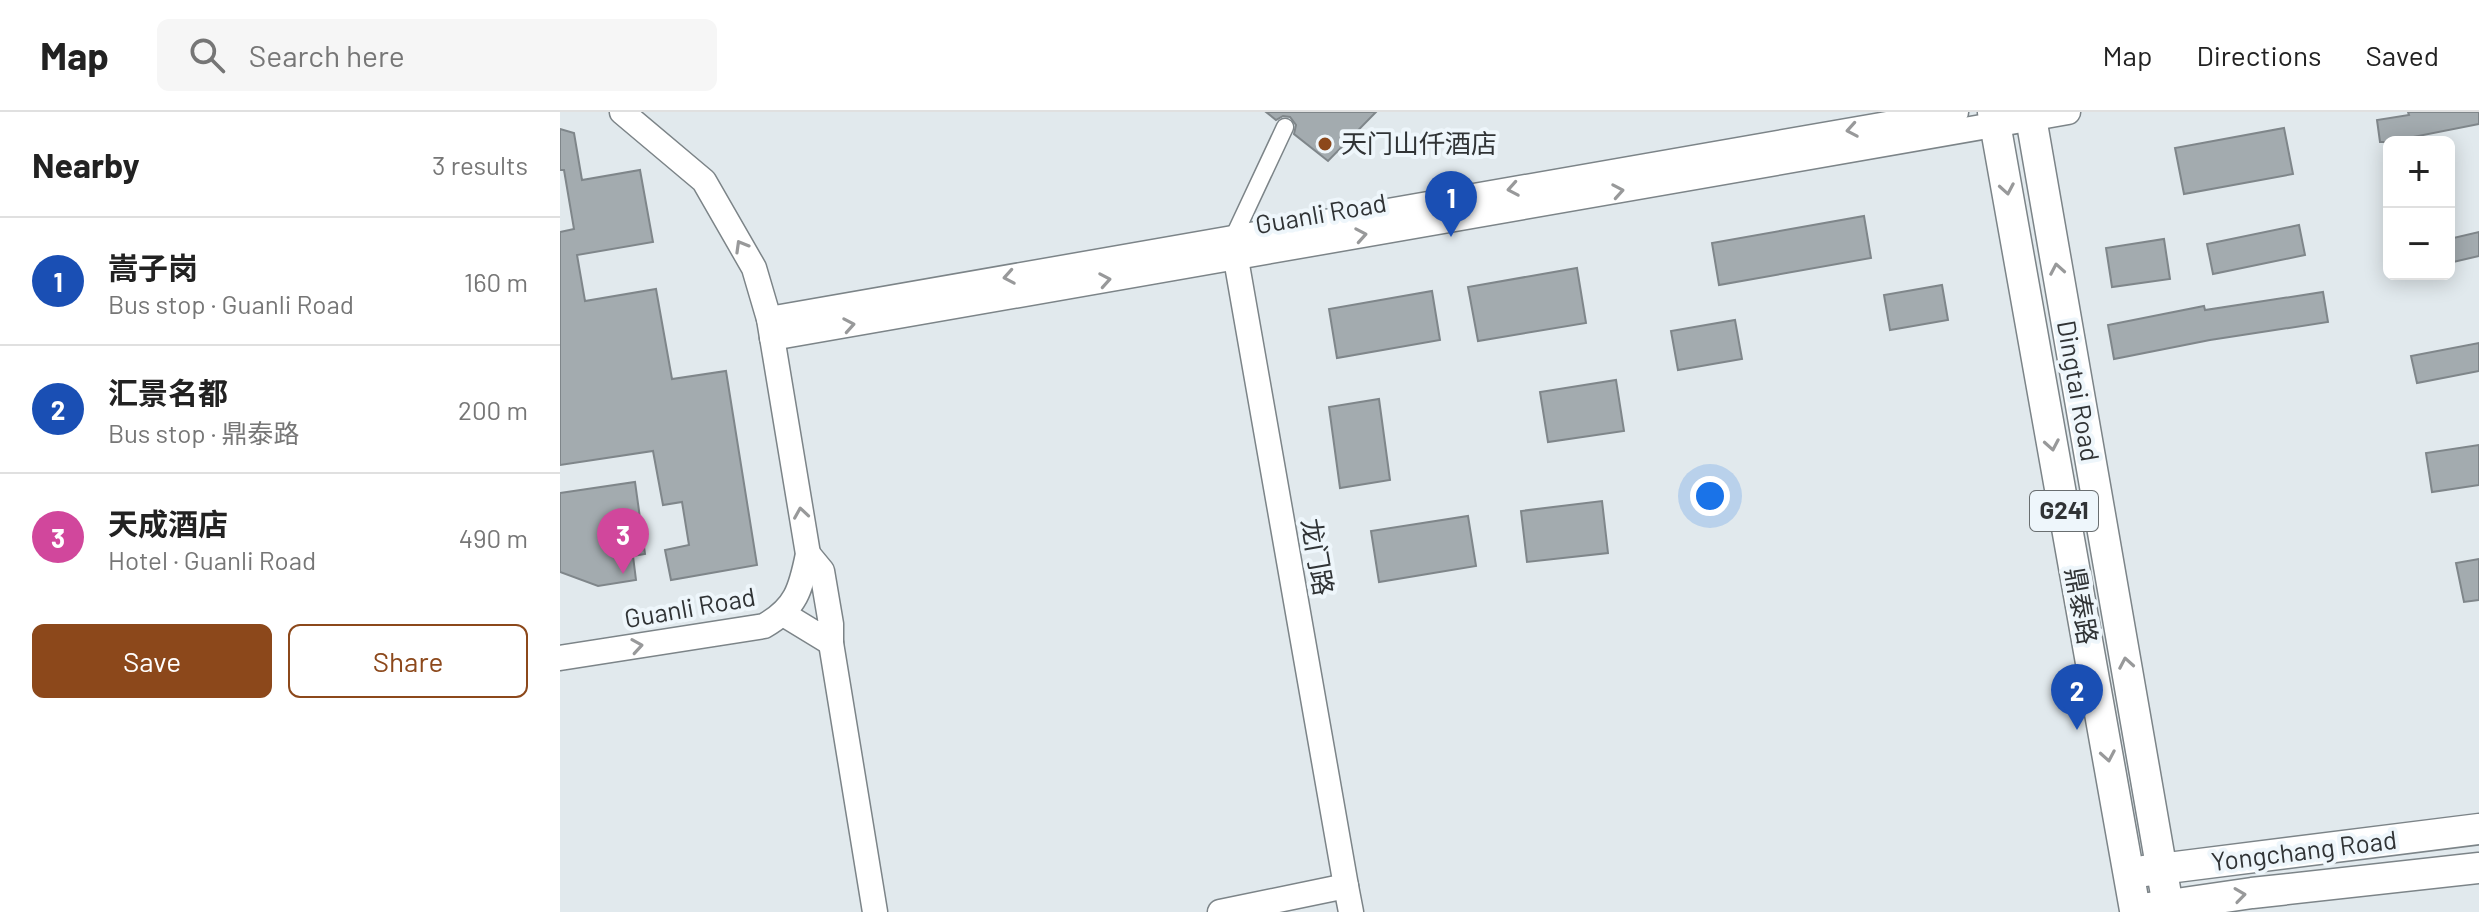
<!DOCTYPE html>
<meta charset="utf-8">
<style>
:root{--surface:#fff;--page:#f6f6f6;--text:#222;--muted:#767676;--line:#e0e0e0;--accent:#8c481b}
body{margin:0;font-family:Barlow,"Noto Sans SC",sans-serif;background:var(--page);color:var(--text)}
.controls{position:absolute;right:24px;top:24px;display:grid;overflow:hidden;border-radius:12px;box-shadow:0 4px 20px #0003}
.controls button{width:72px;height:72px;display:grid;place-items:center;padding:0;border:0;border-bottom:2px solid var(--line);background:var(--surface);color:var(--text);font:40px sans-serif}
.you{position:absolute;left:1150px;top:384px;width:28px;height:28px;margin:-20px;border:6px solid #fff;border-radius:50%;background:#1a73e8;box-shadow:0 0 0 12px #1a73e833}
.badge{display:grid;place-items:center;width:52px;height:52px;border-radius:50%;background:var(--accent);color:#fff;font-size:26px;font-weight:700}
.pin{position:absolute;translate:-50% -66px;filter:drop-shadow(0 2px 4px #0008)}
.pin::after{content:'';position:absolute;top:42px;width:28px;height:24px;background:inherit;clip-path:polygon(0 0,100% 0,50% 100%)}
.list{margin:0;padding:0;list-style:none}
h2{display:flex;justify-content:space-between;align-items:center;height:104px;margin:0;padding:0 32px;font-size:34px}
h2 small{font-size:26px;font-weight:400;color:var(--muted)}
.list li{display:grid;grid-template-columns:52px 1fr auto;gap:24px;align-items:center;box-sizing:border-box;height:128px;padding:0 32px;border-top:2px solid var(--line)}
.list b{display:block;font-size:30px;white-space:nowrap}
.list p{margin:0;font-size:26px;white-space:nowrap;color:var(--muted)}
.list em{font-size:26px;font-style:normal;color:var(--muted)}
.actions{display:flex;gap:16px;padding:24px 32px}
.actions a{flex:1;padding:18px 0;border:2px solid var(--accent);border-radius:12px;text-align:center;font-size:28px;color:var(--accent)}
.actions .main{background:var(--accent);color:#fff}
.icon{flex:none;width:44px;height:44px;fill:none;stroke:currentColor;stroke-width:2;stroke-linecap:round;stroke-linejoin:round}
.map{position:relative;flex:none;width:1919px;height:800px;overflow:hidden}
header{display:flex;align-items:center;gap:48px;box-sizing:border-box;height:112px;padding:0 40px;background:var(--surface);border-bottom:2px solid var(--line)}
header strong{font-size:38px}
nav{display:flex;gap:44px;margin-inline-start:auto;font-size:28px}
.search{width:560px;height:72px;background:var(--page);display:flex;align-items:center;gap:20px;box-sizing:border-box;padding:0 28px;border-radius:12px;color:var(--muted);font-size:30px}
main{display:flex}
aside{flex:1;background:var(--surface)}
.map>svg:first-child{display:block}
</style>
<header>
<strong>Map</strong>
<div class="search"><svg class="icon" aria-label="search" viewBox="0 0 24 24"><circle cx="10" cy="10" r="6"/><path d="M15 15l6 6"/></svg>Search here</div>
<nav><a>Map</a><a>Directions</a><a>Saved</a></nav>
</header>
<main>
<aside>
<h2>Nearby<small>3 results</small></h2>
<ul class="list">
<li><span class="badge" style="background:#1a4fb4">1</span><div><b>嵩子岗</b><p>Bus stop · Guanli Road</p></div><em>160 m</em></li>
<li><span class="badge" style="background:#1a4fb4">2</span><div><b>汇景名都</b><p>Bus stop · 鼎泰路</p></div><em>200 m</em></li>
<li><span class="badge" style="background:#d1479c">3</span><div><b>天成酒店</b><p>Hotel · Guanli Road</p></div><em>490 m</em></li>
</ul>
<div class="actions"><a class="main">Save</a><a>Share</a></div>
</aside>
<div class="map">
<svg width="1919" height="800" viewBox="0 0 1919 800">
<rect width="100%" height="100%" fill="#e1e9ed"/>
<g fill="#a3abaf" stroke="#7f868a" stroke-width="2">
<polygon points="706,0 816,0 768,49 734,22 736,13 730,5 723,4 716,8"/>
<polygon points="1848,0 1919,0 1919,12 1853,25 1853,30 1820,30 1817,8 1849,3"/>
<polygon points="1724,16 1733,62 1624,82 1615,36"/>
<polygon points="0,17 14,21 22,68 80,58 93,130 17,143 25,189 96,177 112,267 166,259 197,453 111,468 105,438 129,433 122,390 103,393 93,339 0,353 0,120 14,117 4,58 0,58"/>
<polygon points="1304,104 1311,146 1159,173 1152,131"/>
<polygon points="1739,113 1745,143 1653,162 1647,132"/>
<polygon points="1919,120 1919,144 1889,151 1889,127"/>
<polygon points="1604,127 1610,167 1552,175 1546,136"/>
<polygon points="1017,156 1026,211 918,229 908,175"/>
<polygon points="1382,173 1388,208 1330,218 1324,183"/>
<polygon points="872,179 880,228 777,246 769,197"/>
<polygon points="1763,180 1768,210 1650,228 1554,247 1548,213 1644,194 1645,198"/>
<polygon points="1175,208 1182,247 1118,258 1111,219"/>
<polygon points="1919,231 1919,259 1857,271 1851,244"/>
<polygon points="1056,268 1064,319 988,330 980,280"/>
<polygon points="819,287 830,368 780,376 769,295"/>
<polygon points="1919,333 1919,373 1872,380 1866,341"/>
<polygon points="75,370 85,442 73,444 76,468 38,474 0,460 0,381"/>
<polygon points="1042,389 1048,441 967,450 961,399"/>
<polygon points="908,404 916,454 819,470 811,419"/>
<polygon points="1919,447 1919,488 1904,490 1896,451"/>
</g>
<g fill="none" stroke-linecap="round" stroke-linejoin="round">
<g stroke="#7c8488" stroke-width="19">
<polyline id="street" points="673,126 725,15"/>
</g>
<g stroke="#7c8488" stroke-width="27">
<g id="secondary">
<polyline points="673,130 786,774"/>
<polyline points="209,207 1396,0"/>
<polyline points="212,226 1508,0"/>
<polyline points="225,503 271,531 271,512 262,459 248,442"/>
<polyline points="271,531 315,800"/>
<path d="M0 546 204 514C236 496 241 477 248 442L209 207 194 156 144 69 62 0"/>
<polyline points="660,800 786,774 791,800"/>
</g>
</g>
<g stroke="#7c8488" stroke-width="33">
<g id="highway">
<polyline points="1433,0 1575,798 1692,781 1919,756"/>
<polyline points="1470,0 1608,794"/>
<polyline points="1584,759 1919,717"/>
</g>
</g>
<use href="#street" stroke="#fff" stroke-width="16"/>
<use href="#secondary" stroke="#fff" stroke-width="24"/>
<use href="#highway" stroke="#fff" stroke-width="30"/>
</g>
<defs><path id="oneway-chevron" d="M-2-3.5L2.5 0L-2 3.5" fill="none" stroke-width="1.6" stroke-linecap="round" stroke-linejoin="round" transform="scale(2)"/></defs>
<g stroke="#98999a">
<use href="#oneway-chevron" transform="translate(1292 18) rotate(170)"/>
<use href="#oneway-chevron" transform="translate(953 77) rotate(170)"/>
<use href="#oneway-chevron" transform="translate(1447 77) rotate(80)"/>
<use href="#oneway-chevron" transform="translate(1058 79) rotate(-10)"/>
<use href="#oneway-chevron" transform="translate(801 123) rotate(-10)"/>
<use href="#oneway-chevron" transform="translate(181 134) rotate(-120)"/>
<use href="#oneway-chevron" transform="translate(1497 157) rotate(-100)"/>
<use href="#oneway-chevron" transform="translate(449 165) rotate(170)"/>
<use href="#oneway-chevron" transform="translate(545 168) rotate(-10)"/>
<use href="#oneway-chevron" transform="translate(289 213) rotate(-10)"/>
<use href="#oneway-chevron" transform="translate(1492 333) rotate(80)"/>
<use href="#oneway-chevron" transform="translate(241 401) rotate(-99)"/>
<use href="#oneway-chevron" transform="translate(77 534) rotate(-9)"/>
<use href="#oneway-chevron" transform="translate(1566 551) rotate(-100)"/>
<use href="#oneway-chevron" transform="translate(1548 644) rotate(80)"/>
<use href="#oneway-chevron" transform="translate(1680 783) rotate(-8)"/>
</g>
<circle fill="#8c481b" stroke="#eef6fb" stroke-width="3" cx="765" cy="32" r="8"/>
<g text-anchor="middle" stroke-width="8" stroke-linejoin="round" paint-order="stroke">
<rect fill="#eef6fb" stroke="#696e70" stroke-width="2" x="1470" y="379" width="68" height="40" rx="6"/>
<g font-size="24" font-weight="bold" fill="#303335">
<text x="1504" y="407">G241</text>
</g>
<g font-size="26" fill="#303335" stroke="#eef6fb" text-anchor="start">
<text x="781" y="41">天门山仟酒店</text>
</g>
<g font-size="26" fill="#303335" stroke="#eef6fb">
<text transform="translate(761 102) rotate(-10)" y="9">Guanli Road</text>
<text transform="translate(1518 279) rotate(80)" y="9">Dingtai Road</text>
<text transform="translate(757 445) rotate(80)" y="9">龙门路</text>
<text transform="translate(1521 494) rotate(80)" y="9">鼎泰路</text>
<text transform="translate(130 496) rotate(-10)" y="9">Guanli Road</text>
<text transform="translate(1744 739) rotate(-7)" y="9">Yongchang Road</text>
</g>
</g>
</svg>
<div class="controls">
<button>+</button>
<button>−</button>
</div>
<div class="you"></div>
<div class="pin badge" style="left:891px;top:125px;background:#1a4fb4">1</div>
<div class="pin badge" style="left:1517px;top:618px;background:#1a4fb4">2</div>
<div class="pin badge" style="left:63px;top:462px;background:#d1479c">3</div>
</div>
</main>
